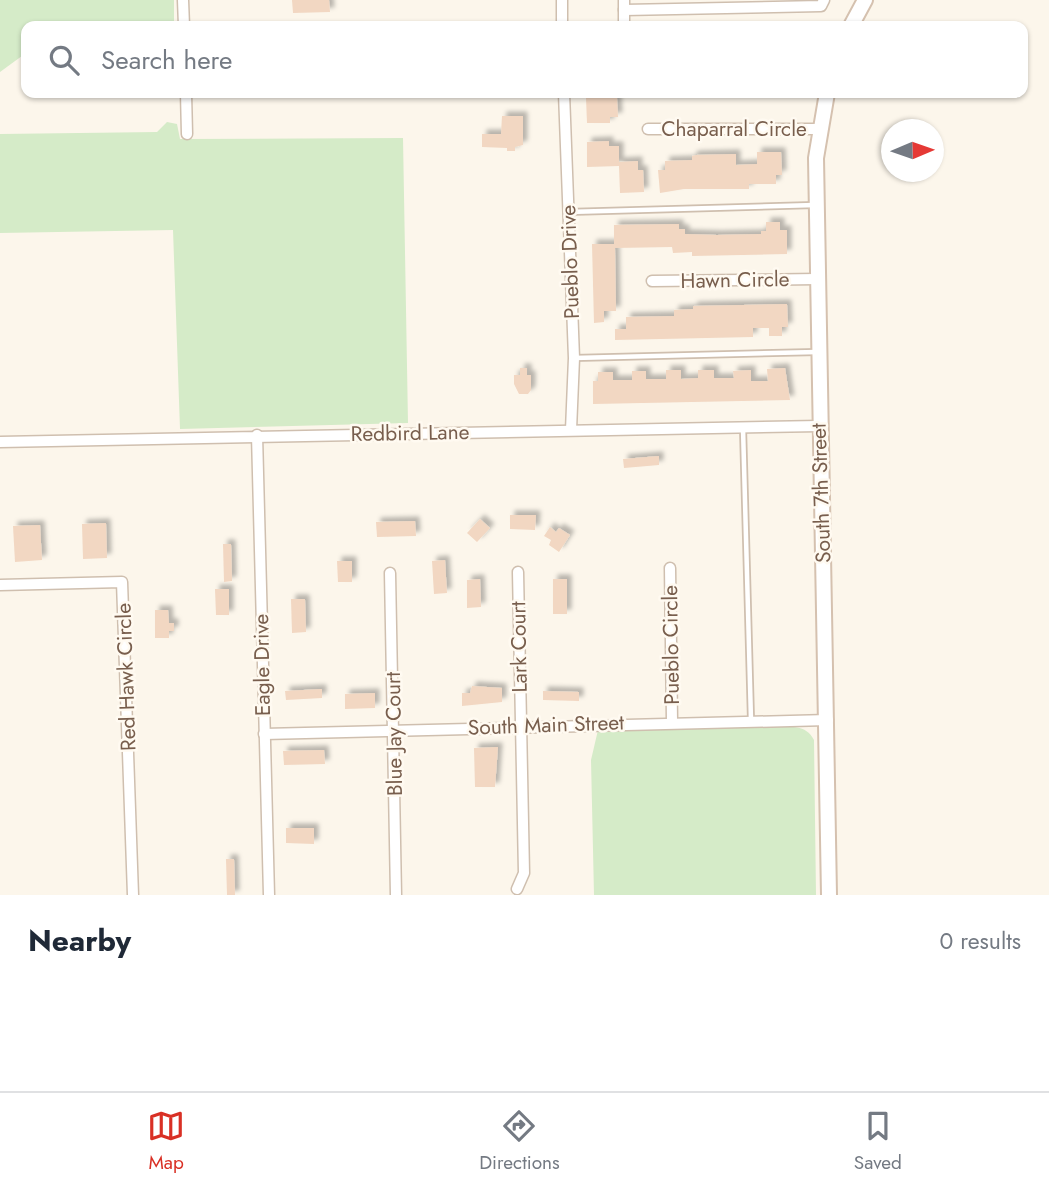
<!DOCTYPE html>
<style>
:root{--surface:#fff;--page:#f2f2f3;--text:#1f2937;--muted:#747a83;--line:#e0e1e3;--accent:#d93025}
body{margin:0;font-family:Jost,sans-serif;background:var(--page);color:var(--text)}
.compass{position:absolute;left:881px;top:119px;width:63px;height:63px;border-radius:50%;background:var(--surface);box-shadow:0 2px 5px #0004;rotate:88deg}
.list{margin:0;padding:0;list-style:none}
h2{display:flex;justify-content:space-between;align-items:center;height:91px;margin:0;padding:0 28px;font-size:30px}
h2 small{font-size:23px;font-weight:400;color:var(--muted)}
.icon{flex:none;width:38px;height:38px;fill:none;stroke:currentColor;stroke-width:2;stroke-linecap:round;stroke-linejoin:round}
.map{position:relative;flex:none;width:1049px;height:895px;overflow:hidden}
.search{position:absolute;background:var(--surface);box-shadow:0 2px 5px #0004;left:21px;right:21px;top:21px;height:77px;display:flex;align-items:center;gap:18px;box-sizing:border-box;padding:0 24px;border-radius:14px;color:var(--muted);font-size:26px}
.sheet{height:196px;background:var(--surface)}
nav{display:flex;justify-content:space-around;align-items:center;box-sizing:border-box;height:98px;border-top:2px solid var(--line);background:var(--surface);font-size:19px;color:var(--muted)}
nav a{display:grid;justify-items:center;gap:4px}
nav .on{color:var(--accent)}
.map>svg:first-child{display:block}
</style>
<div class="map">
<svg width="1049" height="895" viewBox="0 0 1049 895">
<defs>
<filter id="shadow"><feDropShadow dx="4.5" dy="-4.5" stdDeviation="2" flood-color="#0004"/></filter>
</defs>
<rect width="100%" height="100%" fill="#fcf6eb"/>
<g fill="#d5ebc8">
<polygon points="0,0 174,0 174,26 26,26 26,53 0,72"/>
<polygon points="167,122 177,124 180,139 403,138 408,423 180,429 173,230 0,233 0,134 157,132"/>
<path d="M774 726C790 727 806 724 814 740L816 895H594L591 760 598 730Z"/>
</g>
<g fill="#f2d7c2" filter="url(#shadow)">
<polygon points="292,0 329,0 330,12 293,13"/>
<polygon points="586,98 617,98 618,117 610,117 610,123 587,123"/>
<polygon points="502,116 523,116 523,145 515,147 515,151 507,151 507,148 482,147 482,134 501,134"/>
<polygon points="609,141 609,146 619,146 619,162 638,161 638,170 643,170 644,192 620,193 619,166 587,167 587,142"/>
<polygon points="757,152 781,152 782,175 776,175 776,184 749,184 749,189 684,189 660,193 658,170 665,170 665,161 692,160 692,156 696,155 736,154 736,165 757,164"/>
<polygon points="766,222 780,222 780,230 787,230 787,254 692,256 692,252 673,253 672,247 615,248 616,311 604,311 604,322 594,323 592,244 614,244 614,225 679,224 679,229 685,229 685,234 717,235 761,234 761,231 766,231"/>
<polygon points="787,304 788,327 782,327 782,336 769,336 769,328 753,328 753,337 615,340 615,329 626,329 626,317 674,316 674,310 693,309 693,306"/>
<polygon points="520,368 527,368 527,375 531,375 531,390 528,394 519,394 514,384 514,375 520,375"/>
<polygon points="785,368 790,400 593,404 593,381 598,381 598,372 613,372 613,380 632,380 632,371 646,371 646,379 666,379 666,370 681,370 681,379 698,378 698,370 714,370 714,378 734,378 733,371 751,370 751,381 768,381 767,369"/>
<polygon points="659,456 659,465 624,468 623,459"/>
<polygon points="510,515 536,515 535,530 510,529"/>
<polygon points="480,519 490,528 477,542 467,533"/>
<polygon points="415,521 416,536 377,537 376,522"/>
<polygon points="106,523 107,558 83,559 82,524"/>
<polygon points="40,525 42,560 15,562 13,526"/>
<polygon points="550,527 556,532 559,528 570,535 559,552 549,545 551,540 544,536"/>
<polygon points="223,544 231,544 232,581 224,582"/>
<polygon points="445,560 447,593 434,594 432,561"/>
<polygon points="337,561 352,561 352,582 338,582"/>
<polygon points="480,579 481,607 467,608 467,580"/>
<rect x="553" y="579" width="14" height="35"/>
<polygon points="215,589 229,589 229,615 216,615"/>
<polygon points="291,599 305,599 306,632 292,633"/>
<polygon points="155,610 168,610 169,623 174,623 174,631 169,631 169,638 155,638"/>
<polygon points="472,686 502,688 502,702 462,706 462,693 470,693"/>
<polygon points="322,689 322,698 286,700 285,691"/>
<polygon points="543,691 579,692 579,701 543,700"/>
<polygon points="375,693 375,708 345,709 345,694"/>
<polygon points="498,747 495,787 475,787 474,748"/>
<polygon points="324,750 325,764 284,765 283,751"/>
<polygon points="286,828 314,828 314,844 286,843"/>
<polygon points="226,859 234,859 235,895 227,895"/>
</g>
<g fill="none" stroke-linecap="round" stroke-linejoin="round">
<g stroke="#cfbfaf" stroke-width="8">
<g id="lane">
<polyline points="568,212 815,205"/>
<polyline points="574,358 817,352"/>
<polyline points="743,428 751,720"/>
</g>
</g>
<g stroke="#cfbfaf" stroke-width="13">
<g id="street">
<polyline points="183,0 184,26"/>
<polyline points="562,0 562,26"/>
<polyline points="624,0 624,26"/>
<polyline points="624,10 821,6 824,0"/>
<polyline points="186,93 187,134"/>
<polyline points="564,93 574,358 571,430"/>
<polyline points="648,129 819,129"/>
<polyline points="652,281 817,279"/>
<polyline points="257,435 269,895"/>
<polyline points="0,442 819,426"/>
<polyline points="670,568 672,721"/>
<polyline points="390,573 396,895"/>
<polyline points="0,585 122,582 133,895"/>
<polyline points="264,734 828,720"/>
<polyline points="517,889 524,873 518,572"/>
</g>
</g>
<g stroke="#d5c1af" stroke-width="18">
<g id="secondary">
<polyline points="851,26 865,0"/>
<polyline points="827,93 816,158 829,895"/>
</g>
</g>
<use href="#lane" stroke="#fff" stroke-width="4.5"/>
<use href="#street" stroke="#fff" stroke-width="10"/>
<use href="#secondary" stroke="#fff" stroke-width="14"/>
</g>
<g text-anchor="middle" stroke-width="5" stroke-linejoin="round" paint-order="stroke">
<g font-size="21" fill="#785e4d" stroke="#fffaf1">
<text x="734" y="136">Chaparral Circle</text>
<text transform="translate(570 262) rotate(-92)" y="7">Pueblo Drive</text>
<text transform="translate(735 280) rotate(-1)" y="7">Hawn Circle</text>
<text transform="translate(410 433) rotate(-1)" y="7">Redbird Lane</text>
<text transform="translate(821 493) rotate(-92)" y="7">South 7th Street</text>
<text transform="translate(671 645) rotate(-91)" y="7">Pueblo Circle</text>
<text transform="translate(519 647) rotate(-91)" y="7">Lark Court</text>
<text transform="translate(262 665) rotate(-91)" y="7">Eagle Drive</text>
<text transform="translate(126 677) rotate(-92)" y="7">Red Hawk Circle</text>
<text transform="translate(546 725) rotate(-2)" y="7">South Main Street</text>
<text transform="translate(394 734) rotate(-91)" y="7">Blue Jay Court</text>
</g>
</g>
</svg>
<svg class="compass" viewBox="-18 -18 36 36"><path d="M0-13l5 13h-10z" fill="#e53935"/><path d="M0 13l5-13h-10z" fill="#747a83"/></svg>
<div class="search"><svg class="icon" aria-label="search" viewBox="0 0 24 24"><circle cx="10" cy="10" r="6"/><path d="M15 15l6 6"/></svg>Search here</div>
</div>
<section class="sheet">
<h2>Nearby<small>0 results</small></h2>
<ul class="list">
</ul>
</section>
<nav>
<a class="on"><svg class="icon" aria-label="map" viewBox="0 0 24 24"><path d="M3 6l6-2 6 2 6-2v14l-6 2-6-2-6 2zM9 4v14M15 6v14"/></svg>Map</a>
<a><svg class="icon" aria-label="directions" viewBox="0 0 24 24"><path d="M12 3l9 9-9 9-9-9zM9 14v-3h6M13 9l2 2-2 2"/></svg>Directions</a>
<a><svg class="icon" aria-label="saved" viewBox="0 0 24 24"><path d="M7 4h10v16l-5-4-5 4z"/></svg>Saved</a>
</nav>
